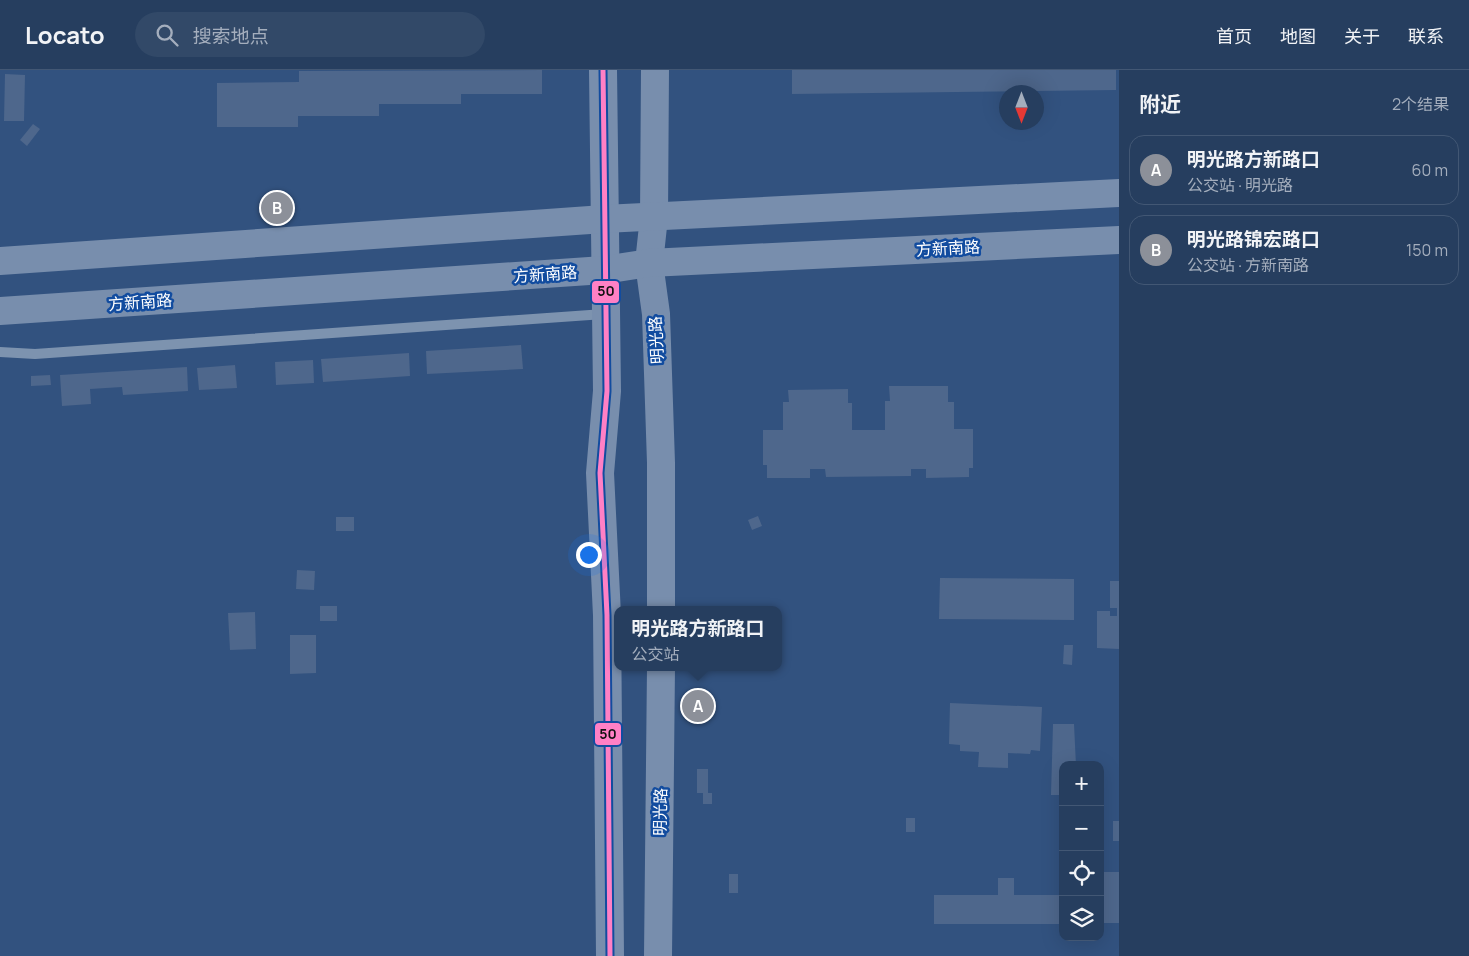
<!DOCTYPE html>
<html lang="zh">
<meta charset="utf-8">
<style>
:root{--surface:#263e5f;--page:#324968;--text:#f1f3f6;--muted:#a4aebd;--line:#425774;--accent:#8c9099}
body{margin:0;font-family:Manrope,"Noto Sans SC",sans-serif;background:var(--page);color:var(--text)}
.controls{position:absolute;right:15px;bottom:15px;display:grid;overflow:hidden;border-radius:10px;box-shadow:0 5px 20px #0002}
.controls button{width:45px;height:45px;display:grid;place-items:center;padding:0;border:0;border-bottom:1px solid var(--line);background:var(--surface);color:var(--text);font:25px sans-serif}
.compass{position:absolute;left:999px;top:15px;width:45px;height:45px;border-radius:50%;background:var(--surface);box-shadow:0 5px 20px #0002;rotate:180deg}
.you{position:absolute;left:588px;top:484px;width:18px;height:18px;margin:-12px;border:4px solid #fff;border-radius:50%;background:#1a73e8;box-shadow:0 0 0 8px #1a73e833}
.badge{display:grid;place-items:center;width:32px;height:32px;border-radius:50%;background:var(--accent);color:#fff;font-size:16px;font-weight:700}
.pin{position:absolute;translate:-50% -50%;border:2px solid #fff;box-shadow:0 1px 5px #0006}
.popup{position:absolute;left:614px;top:536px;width:168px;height:65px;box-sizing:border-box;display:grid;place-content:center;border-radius:10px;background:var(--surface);filter:drop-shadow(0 1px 4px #0005);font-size:16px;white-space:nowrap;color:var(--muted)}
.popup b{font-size:19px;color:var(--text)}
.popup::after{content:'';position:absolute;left:50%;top:100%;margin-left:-10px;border:10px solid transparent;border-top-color:var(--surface)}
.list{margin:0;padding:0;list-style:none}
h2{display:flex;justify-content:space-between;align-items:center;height:65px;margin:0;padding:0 20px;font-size:21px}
h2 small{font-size:16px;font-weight:400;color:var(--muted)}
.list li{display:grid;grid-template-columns:32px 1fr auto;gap:15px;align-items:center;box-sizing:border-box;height:70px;margin:0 10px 10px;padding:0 10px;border:1px solid var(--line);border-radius:15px}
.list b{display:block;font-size:19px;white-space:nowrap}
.list p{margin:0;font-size:16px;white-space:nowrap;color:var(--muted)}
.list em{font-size:16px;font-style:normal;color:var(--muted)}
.icon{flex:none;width:28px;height:28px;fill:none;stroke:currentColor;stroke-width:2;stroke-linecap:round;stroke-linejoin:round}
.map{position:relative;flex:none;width:1119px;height:886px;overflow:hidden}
header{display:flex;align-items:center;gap:30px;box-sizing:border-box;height:70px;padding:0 25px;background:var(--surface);border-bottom:1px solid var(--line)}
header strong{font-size:24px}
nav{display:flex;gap:28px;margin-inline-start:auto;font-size:18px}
.search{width:350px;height:45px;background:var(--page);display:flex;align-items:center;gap:12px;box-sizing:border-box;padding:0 18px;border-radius:28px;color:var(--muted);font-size:19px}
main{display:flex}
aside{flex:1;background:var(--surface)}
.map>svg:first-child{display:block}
</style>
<header>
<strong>Locato</strong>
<div class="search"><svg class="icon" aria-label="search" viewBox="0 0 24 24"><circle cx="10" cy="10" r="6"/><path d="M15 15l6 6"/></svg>搜索地点</div>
<nav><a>首页</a><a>地图</a><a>关于</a><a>联系</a></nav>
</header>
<main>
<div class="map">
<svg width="1119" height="886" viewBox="0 0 1119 886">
<rect width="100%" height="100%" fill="#32527f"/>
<g fill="#4e678c">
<polygon points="542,0 542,24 461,24 461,34 379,34 379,46 298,46 298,57 217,57 217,13 299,12 299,1"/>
<polygon points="792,0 1116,0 1116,20 792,24"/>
<polygon points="5,4 25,5 24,51 4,51"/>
<polygon points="33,54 40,59 27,76 20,70"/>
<polygon points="521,275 523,299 427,304 426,281"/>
<polygon points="409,283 410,306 323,312 321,289"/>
<polygon points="313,290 314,313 276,315 275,292"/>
<polygon points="235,295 237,318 199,320 197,298"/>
<polygon points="187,297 188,321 123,325 122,317 90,319 91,334 62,336 60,305"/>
<polygon points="50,305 51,315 31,316 31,306"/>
<polygon points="889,316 948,316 948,332 954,332 954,359 973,359 973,398 969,398 969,407 926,408 926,399 911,399 911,406 826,407 825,399 810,399 810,408 767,408 767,395 763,395 763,360 783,360 783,332 789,332 788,320 848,319 848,333 852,333 852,360 885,360 885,331 890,331"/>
<polygon points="758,446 762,456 752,460 748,450"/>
<rect x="336" y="447" width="18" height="14"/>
<polygon points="297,500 315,501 314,520 296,519"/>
<polygon points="940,508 1074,509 1074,550 939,549"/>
<polygon points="1110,511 1119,511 1119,579 1097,578 1097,541 1110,541 1110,546 1117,546 1117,538 1110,538"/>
<rect x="320" y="536" width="17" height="15"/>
<polygon points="255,542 256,579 230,580 228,543"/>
<polygon points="290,565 316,565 316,603 290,604"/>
<polygon points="1064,575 1073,575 1072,595 1063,594"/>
<polygon points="950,633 1042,637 1040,681 1031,680 1030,684 1008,683 1008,698 978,697 979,682 960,681 960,675 949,674"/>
<polygon points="1053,654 1074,654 1076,695 1063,695 1063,725 1051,725"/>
<polygon points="697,699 708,699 708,723 712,723 712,734 703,734 703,723 697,723"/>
<rect x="906" y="748" width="9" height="14"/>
<rect x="1113" y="751" width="6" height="20"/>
<rect x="1100" y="802" width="19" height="51"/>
<rect x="729" y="804" width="9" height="19"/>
<polygon points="998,808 1014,808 1014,825 1063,825 1063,854 934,854 934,825 998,825"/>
</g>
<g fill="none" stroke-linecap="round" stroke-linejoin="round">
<polyline stroke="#7d93af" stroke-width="10" points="0,282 35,284 604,244"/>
<g stroke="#788ead" stroke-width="28">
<polyline points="603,0 607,321 600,403 607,545 610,886"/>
<polyline points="655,0 654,147 649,193 656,244 661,393 661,540"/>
<polyline points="0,191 604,149 1119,123"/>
<polyline points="0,241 604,200 649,193 1119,170"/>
<polyline points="658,886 661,597"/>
</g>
<g stroke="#124c9f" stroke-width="9">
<polyline id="bus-1" points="603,0 607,321 600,403 607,545 610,886"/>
</g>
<use href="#bus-1" stroke="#ff80c5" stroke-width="5"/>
</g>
<g text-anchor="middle" stroke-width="5" stroke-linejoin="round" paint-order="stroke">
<g font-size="16" fill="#fff" stroke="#124c9f">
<text transform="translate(948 178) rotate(-3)" y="6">方新南路</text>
<text transform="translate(545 204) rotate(-4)" y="6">方新南路</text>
<text transform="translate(140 232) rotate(-4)" y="6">方新南路</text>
<text transform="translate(656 270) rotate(-93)" y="6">明光路</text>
<text transform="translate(660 742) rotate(-89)" y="6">明光路</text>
</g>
</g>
<g stroke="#124c9f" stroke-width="2">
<rect x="591" y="210" width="29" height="24" rx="5" fill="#ff80c5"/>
<rect x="594" y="652" width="28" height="24" rx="5" fill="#ff80c5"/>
</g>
<g font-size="14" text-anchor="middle" font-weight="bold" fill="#111">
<text x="606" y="226">50</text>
<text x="608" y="669">50</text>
</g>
</svg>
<div class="controls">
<button>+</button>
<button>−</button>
<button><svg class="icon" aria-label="locate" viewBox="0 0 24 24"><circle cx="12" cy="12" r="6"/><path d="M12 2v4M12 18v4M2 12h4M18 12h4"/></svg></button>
<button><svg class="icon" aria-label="layers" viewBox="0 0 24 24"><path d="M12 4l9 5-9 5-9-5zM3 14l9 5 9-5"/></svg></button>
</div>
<svg class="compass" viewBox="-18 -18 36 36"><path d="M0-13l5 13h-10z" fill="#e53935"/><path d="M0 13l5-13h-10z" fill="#a4aebd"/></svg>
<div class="you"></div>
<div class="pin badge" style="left:698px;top:636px">A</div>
<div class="popup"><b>明光路方新路口</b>公交站</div>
<div class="pin badge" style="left:277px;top:138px">B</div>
</div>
<aside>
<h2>附近<small>2个结果</small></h2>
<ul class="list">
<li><span class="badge">A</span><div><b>明光路方新路口</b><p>公交站 · 明光路</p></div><em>60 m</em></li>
<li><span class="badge">B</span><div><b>明光路锦宏路口</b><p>公交站 · 方新南路</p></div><em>150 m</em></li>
</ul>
</aside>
</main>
